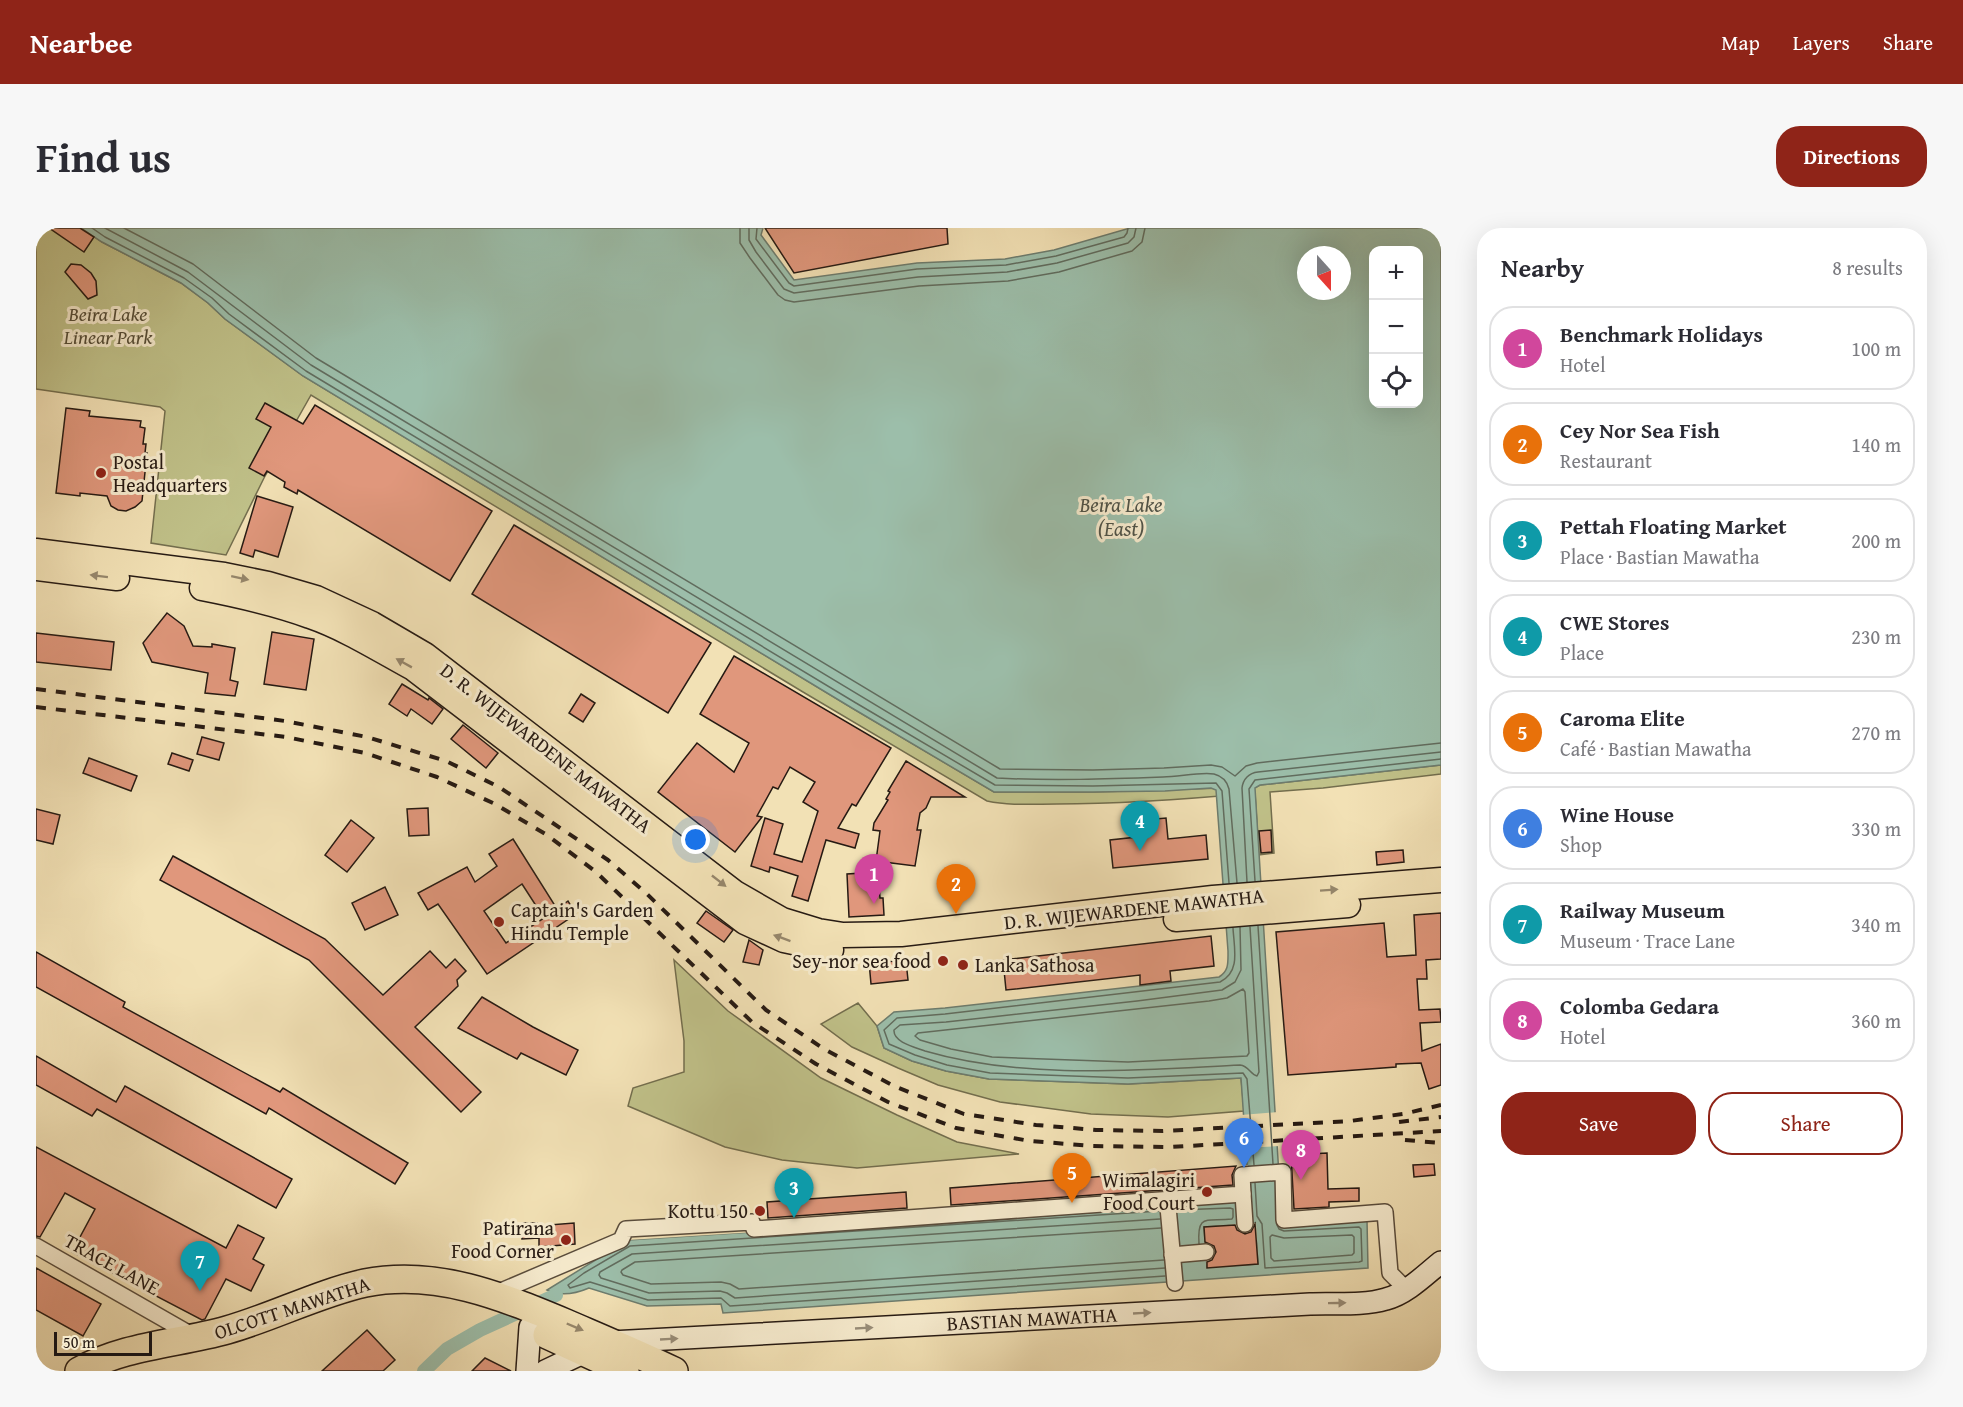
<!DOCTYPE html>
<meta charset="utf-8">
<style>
:root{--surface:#fff;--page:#f7f7f7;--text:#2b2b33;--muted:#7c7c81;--line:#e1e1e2;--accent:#8f2418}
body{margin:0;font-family:"Gentium Book Plus",serif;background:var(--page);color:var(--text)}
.controls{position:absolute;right:18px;top:18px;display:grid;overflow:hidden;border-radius:12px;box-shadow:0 6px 24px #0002}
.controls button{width:54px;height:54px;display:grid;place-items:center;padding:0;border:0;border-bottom:2px solid var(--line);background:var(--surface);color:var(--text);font:30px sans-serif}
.compass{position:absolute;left:1261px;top:18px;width:54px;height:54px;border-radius:50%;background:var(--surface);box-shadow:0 6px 24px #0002;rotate:159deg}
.scale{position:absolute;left:18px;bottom:15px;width:98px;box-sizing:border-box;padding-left:6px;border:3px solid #261a13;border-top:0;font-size:16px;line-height:21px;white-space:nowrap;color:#261a13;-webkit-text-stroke:4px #f7eccf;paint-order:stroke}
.you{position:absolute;left:660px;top:612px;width:21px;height:21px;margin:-15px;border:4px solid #fff;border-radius:50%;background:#1a73e8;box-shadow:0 0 0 9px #1a73e833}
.badge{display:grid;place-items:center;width:39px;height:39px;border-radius:50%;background:var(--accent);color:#fff;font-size:20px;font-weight:700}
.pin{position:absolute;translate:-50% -50px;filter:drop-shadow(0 2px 3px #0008)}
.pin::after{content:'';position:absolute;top:32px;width:21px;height:18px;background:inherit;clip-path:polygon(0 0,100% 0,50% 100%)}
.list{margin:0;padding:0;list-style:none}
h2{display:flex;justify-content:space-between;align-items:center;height:78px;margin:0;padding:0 24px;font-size:26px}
h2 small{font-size:20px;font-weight:400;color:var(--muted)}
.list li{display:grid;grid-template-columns:39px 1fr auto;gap:18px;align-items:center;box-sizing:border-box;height:84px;margin:0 12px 12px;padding:0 12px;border:2px solid var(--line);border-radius:24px}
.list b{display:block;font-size:22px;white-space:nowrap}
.list p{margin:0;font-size:20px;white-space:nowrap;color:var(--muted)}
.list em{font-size:20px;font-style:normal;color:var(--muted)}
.actions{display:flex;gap:12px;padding:18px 24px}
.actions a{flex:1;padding:14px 0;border:2px solid var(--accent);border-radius:24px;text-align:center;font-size:21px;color:var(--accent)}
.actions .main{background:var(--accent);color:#fff}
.icon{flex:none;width:33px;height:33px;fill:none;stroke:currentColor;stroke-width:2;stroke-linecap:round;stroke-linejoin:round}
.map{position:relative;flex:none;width:1405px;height:1143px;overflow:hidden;border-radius:24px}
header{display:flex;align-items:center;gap:36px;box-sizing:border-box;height:84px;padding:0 30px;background:var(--accent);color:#fff}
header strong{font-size:28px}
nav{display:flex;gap:33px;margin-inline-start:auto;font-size:21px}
.intro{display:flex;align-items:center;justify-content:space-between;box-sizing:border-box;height:144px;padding:0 36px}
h1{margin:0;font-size:42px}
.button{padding:15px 27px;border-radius:24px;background:var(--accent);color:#fff;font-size:21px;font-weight:700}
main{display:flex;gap:36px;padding:0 36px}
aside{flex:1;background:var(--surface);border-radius:24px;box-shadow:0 6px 24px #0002}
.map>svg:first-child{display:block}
</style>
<header>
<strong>Nearbee</strong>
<nav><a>Map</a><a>Layers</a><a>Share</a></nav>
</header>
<div class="intro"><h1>Find us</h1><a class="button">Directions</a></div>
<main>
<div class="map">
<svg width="1405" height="1143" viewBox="0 0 1405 1143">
<rect width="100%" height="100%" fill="#f2e1b5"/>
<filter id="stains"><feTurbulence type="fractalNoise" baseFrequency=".00333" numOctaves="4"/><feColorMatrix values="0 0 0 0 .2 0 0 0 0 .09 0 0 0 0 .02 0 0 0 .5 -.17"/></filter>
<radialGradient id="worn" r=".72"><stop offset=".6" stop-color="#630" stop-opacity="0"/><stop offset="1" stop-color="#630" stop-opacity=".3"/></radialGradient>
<g fill="#c0c189" stroke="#736e4e" stroke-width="1.5">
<path d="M0 0H45L66 14 145 55 172 75 189 91 267 148 816 480 958 564H1057L1220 559 1224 557 1405 537V546L1287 560 1234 564 1238 625 1223 627 1219 565C1153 571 1087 576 1021 576 998 576 974 578 951 573L767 464 275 167 228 250 190 327 115 315 129 183 124 179 0 161Z"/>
<polygon points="638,732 692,783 785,850 861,887 921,914 983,926 821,940 746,932 689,919 592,878 597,860 648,844 648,813"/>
<polygon points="822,775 841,798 848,820 876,833 910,843 953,851 1092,856 1205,850 1208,883 1132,889 1055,886 964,874 902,857 862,840 816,819 785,796"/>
</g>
<path fill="#9cbeaa" stroke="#6d7c6e" stroke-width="1.5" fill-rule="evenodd" d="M45 0H727L725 7 758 52 881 35 969 31 1018 22 1094 0H1405V537L1224 557 1219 560 1246 996 1331 992 1332 1040 687 1085 685 1076 611 1078 553 1060C539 1066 525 1069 511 1062L592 1012 1202 973 1204 997 1168 999 1171 1039 1222 1036 1219 995 1215 996 1205 850 1092 856 953 851 910 843 876 833 848 820 841 798 858 784 909 780 1183 749C1193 743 1192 735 1192 723L1180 562 1175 560 1129 563 1057 564H958L816 480 267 148 189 91 172 75 145 55 66 14ZM1338 22H1382V176H1338ZM1270 27H1306V63H1270Z"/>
<g fill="#f2e1b5">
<polygon points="1242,884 1244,918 1208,920 1205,887"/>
<polygon points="1209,937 1212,937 1215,995 1220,995 1222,1036 1171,1040 1168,999 1204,996 1202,974 592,1012 591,1009 1202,970 1204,1000 1172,1002 1174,1036 1219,1033 1217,999 1213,998 1212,996"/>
</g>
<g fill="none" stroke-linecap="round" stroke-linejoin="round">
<g stroke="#616c5e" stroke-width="1.5">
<polyline points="56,0 69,9 148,50 176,70 193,86 270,143 820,475 959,557 1057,558 1180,555 1186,563 1193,655"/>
<path d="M69 0 152 44 275 137 961 550C1016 553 1072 551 1127 549 1143 549 1162 544 1178 546 1186 548 1191 553 1193 561L1201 655"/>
<polyline points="88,0 157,36 280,130 964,541 1057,542 1128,540 1175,537 1186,539 1199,548 1210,538 1221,535 1405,515"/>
<polyline points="704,0 704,15 714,30 742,67 749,72 758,74 883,58 972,53 1023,44 1096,23 1106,14 1109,0"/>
<polyline points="713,0 713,12 720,24 748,61 758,65 882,49 971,44 1021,35 1092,15 1098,9 1100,0"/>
<polyline points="721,0 720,11 753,55 758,58 881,41 970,37 1020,28 1088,9 1091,5 1092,0"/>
<polyline points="1219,653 1213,561 1219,552 1405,531"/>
<path d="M1211 654 1206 560C1207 551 1213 545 1222 544L1405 524"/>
<polyline points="1222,698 1237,936"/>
<path d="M1204 699 1205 742 1199 754 1186 762 1101 773 910 794 864 797 858 802C857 814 878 819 889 823 988 852 1101 842 1204 837 1213 838 1214 846 1221 848L1223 844 1214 699"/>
<path d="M1197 700C1198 720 1205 744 1184 754L909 786 861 790 848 802 853 816 879 827 911 837 954 845 1092 850 1207 845 1211 851 1218 937"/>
<polygon points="1207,761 1209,764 1213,825 1211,828 1092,834 956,829 915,821 884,812 879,808 882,805 1173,773 1191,770"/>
<polyline points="1219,955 1221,988 1226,996 1229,1040 1323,1034 1326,1033 1325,1001 1323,999 1248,1003 1243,1001 1241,997"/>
<path d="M1141 982 1194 980 1197 981V989L1196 991C1170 994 1161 985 1163 1016"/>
<polyline points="1123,983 594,1018 548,1045 532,1057 534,1060 554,1054 612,1072 685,1070 694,1078 1129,1048"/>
<polyline points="1124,991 596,1026 564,1044 563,1047 565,1050 613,1065 684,1063 691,1065 699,1070 1129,1040"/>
<polyline points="1125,1000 599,1034 586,1042 585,1044 587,1047 615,1056 685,1054 694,1056 703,1061 1128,1032"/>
<polygon points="1236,1007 1248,1010 1316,1007 1318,1009 1318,1025 1316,1027 1238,1033 1235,1030 1234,1009"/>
</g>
<polyline stroke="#9cbeaa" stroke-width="14" points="388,1143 411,1121 444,1102 520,1067"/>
</g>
<g fill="#e0977c" stroke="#261a13" stroke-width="1.5" fill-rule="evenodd">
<polygon points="13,0 44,0 58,9 48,24"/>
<polygon points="729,0 911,0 912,16 758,45"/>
<polygon points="35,36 45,37 55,45 60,53 61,67 52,71 29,44"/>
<polygon points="229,175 267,196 279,177 456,283 414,353 262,262 261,266 248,259 249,254 231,243 228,248 213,240 235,199 220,191"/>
<polygon points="30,180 54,183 53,188 105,193 104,199 109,200 107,216 110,216 109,225 111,225 106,273 99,279 90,283 82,282 75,278 71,268 44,265 44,268 20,265"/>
<polygon points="221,268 257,279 242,329 219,322 217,329 204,325"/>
<polygon points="478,297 675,415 632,485 436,366"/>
<polygon points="131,385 148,398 157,418 176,419 176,416 199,420 194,452 202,454 199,468 169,465 172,445 116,434 107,415"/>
<polygon points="236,404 278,411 270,462 228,456"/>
<polygon points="0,405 78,414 75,442 0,434"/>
<polygon points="698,428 855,520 820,578 816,576 802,600 823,606 819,620 790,612 772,673 756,668 762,648 734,639 733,644 715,638 729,590 747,596 738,626 766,634 782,583 767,574 779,554 754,539 742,561 737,559 721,588 726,589 699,624 622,564 661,515 698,544 713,515 664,486"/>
<polygon points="366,456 392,472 393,470 407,481 396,496 375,481 371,488 353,476"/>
<polygon points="545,466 559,475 547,494 533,485"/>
<polygon points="427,497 462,525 450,540 415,511"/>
<polygon points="166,509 188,515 183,532 161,526"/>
<polygon points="136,525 157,532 153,543 132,536"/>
<polygon points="53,530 101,548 95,563 47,545"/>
<polygon points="870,533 929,569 895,569 890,580 884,585 881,602 885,602 879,638 840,633 844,603 837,602 838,595 852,572 850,571 854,564 852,563"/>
<polygon points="392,580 393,607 373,608 371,581"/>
<polygon points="0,581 24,587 17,616 0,612"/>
<polygon points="1130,590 1132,611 1170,607 1172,631 1077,640 1074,612 1101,609 1099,593"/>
<polygon points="315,592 338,610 311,644 289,627"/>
<polygon points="1235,602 1236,624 1225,625 1223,603"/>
<path d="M477 611 521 681 532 673 540 686 451 746 402 676 392 682 382 665 431 639 439 654 461 638 453 626ZM486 656 508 690 470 715 448 683Z"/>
<polygon points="1367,622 1368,634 1341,637 1340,624"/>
<polygon points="137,628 289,711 347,767 394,723 410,740 419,731 430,743 421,752 422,758 379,799 445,864 425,884 273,732 124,652"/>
<polygon points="842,644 844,670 847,670 848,687 813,689 811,646"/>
<polygon points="349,659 362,687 329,702 316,675"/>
<polygon points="670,683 697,702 688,714 661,695"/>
<polygon points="1405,685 1405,731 1390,732 1391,751 1381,751 1383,782 1404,781 1405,794 1384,795 1386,823 1405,816 1405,857 1393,861 1385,835 1360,836 1360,839 1252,847 1240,704 1348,695 1351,729 1380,727 1378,687"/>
<polygon points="1175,708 1178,738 1134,743 1135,753 1104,757 1104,747 970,762 967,732"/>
<polygon points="713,712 727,722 723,737 707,734"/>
<polygon points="0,724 89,774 87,779 244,864 247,860 372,935 359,956 233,880 230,886 0,759"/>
<polygon points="870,733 872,752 835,756 833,734"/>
<polygon points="446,769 497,799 542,822 530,847 485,825 481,831 422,800"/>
<polygon points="0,828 80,874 89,858 256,951 240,980 61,881 56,888 0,857"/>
<polygon points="0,919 190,1020 202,997 228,1010 217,1031 228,1037 215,1063 190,1051 169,1091 166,1092 36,1024 59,981 29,965 4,1009 0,1008"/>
<polygon points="1291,925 1292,961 1323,960 1323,973 1293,974 1293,979 1258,981 1255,927"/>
<polygon points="1398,936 1399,947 1378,949 1377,937"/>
<polygon points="1200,938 1196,947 1197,957 915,977 914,960"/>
<polygon points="870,964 871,980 732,990 731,974"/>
<polygon points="487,995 501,995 501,998 538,995 539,1016 503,1019 503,1010 486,1011"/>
<polygon points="1219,996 1222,1036 1171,1040 1171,1034 1176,1032 1180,1024 1178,1018 1169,1014 1168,999 1199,997 1201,1002 1209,1006 1215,1004"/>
<polygon points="0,1040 65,1076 47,1108 0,1082"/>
<polygon points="331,1102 359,1132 347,1143 286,1143"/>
<polygon points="449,1130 475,1143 436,1143"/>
</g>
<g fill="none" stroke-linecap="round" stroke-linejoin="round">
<g stroke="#594c3c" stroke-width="18">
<g id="street">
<polyline points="1207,966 1209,996"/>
<polyline points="1132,979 1139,1055"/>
<polyline points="0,1018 161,1110"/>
<polyline points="1136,1027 1170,1024"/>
<polyline points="458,1066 585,1012 590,1001 716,994 718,1001 1207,966 1206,947 1247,944 1248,992 1349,984 1354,1045 1370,1061"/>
</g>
</g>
<g stroke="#261a13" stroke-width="24">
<g id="secondary">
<polyline points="491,1143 494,1099"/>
<path d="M509 1143 549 1124 575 1114 1274 1076C1299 1075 1327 1078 1350 1071 1370 1066 1389 1047 1405 1034"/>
</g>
</g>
<g stroke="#261a13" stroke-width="27">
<g id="primary">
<polyline points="0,323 188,347 232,356 280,370 336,396 389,427 699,665 746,692 782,703 807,707 865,706 1177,670 1405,652"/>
<polyline points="0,340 81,350"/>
<path d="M166 360C202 367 239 375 274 388 309 400 344 422 377 440L709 694 748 712 795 722"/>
<polyline points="1140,691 1312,677"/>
</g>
</g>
<g stroke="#261a13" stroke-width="30">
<g id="highway">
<polyline points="511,1107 589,1143"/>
<path d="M43 1143C89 1117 141 1116 191 1102 237 1089 283 1065 329 1055 400 1041 465 1068 530 1095 567 1111 603 1126 638 1143"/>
</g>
</g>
<use href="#street" stroke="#f7eccf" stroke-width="15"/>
<use href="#secondary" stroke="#f7eccf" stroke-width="21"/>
<use href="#primary" stroke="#f2e1b5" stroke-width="24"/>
<use href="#highway" stroke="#f2e1b5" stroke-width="27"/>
<g stroke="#261a13" stroke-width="4" stroke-dasharray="10 10" stroke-linecap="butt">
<polyline points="0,461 249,493 331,509 410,533 463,559 572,632 610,665 730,782 788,821 858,858 928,886 1000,897 1060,902 1127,903 1314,893 1367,886 1405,877"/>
<polyline points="0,479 250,509 329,525 401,549 459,576 511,607 560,644 716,794 780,836 852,874 920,900 994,913 1057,918 1135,919 1405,903"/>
<polyline points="1363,894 1405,889"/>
<polyline points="1369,912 1405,915"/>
</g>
</g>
<defs><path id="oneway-solid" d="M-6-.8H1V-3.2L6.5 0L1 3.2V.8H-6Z" transform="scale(1.5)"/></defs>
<g fill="#96876c">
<use href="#oneway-solid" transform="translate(63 348) rotate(-173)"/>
<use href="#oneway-solid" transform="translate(204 350) rotate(12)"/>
<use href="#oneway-solid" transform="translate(368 435) rotate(-151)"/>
<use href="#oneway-solid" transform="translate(683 653) rotate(38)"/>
<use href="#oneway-solid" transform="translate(1293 662) rotate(-4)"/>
<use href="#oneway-solid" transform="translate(746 710) rotate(-160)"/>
<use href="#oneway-solid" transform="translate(539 1099) rotate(23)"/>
</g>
<g fill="#998e7a">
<use href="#oneway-solid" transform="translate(1301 1075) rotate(-1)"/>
<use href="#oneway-solid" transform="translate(1106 1085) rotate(-3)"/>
<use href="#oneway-solid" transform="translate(828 1100) rotate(-3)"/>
<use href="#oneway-solid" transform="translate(633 1111) rotate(-3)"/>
</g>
<g fill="#8f2418" stroke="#f7eccf" stroke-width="2">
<circle cx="65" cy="245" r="6"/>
<circle cx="463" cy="694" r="6"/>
<circle cx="907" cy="733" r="6"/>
<circle cx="927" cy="737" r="6"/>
<circle cx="1171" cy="964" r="6"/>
<circle cx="724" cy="983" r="6"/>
<circle cx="530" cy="1012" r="6"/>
</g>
<g text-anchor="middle" stroke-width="6" stroke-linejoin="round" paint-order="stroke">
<g font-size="20" font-style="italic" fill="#544c36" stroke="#f7eccf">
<text x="72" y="93">Beira Lake<tspan x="72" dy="23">Linear Park</tspan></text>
</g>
<g font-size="20" fill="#261a13" stroke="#f7eccf" text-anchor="end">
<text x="77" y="241" text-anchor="start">Postal<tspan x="77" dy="23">Headquarters</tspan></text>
<text x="475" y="689" text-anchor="start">Captain's Garden<tspan x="475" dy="23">Hindu Temple</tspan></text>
<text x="895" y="740">Sey-nor sea food</text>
<text x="939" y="744" text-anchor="start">Lanka Sathosa</text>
<text x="1159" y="959">Wimalagiri<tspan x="1159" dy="23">Food Court</tspan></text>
<text x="712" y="990">Kottu 150</text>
<text x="518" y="1007">Patirana<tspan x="518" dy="23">Food Corner</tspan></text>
</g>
<g font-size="20" fill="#261a13" stroke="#f7eccf">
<text transform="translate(510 520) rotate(38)" y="7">D. R. WIJEWARDENE MAWATHA</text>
<text transform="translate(1098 681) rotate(-6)" y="7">D. R. WIJEWARDENE MAWATHA</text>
<text transform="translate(76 1036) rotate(29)" y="7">TRACE LANE</text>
<text transform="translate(256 1080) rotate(-18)" y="7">OLCOTT MAWATHA</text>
<text transform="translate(996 1091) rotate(-3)" y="7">BASTIAN MAWATHA</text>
</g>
<g font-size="21" font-style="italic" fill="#4f5348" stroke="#f7eccf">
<text x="1085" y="284">Beira Lake<tspan x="1085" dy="24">(East)</tspan></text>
</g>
</g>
<rect width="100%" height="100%" filter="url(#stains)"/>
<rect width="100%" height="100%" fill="url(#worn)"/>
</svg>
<div class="controls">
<button>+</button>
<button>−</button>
<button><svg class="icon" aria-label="locate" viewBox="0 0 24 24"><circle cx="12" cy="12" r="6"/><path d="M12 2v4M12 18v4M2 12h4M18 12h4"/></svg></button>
</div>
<svg class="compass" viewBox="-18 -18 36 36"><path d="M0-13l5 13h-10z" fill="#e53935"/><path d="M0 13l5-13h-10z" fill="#7c7c81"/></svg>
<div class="scale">50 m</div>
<div class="you"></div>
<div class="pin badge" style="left:838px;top:676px;background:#d1479c">1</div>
<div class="pin badge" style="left:920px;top:686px;background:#e8710a">2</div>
<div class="pin badge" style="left:758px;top:990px;background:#0f9aa8">3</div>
<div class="pin badge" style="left:1104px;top:623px;background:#0f9aa8">4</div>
<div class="pin badge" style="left:1036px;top:975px;background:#e8710a">5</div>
<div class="pin badge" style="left:1208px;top:940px;background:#3f7fe0">6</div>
<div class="pin badge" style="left:164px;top:1063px;background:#0f9aa8">7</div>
<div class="pin badge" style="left:1265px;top:952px;background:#d1479c">8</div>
</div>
<aside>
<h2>Nearby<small>8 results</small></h2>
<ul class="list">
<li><span class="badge" style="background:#d1479c">1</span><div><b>Benchmark Holidays</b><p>Hotel</p></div><em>100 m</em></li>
<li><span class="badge" style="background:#e8710a">2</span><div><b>Cey Nor Sea Fish</b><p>Restaurant</p></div><em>140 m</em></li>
<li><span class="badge" style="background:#0f9aa8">3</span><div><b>Pettah Floating Market</b><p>Place · Bastian Mawatha</p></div><em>200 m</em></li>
<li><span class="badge" style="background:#0f9aa8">4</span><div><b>CWE Stores</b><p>Place</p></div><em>230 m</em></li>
<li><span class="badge" style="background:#e8710a">5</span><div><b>Caroma Elite</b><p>Café · Bastian Mawatha</p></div><em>270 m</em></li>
<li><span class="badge" style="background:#3f7fe0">6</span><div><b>Wine House</b><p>Shop</p></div><em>330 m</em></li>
<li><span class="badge" style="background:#0f9aa8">7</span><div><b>Railway Museum</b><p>Museum · Trace Lane</p></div><em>340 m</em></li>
<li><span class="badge" style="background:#d1479c">8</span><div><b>Colomba Gedara</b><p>Hotel</p></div><em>360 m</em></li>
</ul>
<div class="actions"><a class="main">Save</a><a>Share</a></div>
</aside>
</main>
